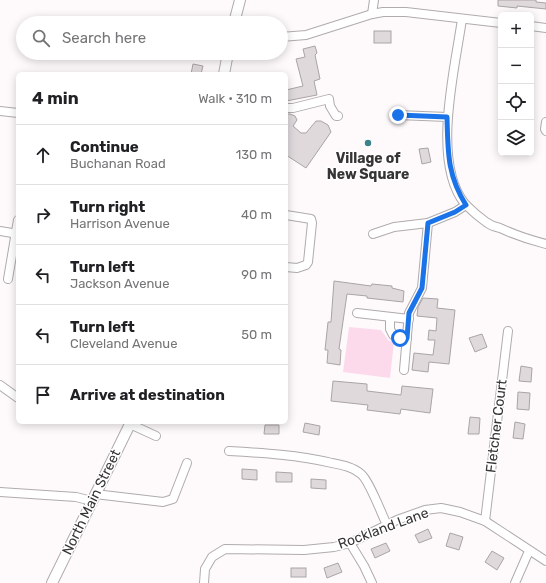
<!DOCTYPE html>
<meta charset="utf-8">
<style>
:root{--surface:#fff;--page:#f2f2f2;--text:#202124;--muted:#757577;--line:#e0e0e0}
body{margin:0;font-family:Rubik,sans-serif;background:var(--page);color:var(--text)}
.controls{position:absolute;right:12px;top:12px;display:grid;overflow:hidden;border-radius:6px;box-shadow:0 2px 10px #0003}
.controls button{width:36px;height:36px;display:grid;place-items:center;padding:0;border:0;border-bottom:1px solid var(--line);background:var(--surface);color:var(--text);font:20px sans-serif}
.stop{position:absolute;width:12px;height:12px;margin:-9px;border:3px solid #1a73e8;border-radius:50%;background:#fff}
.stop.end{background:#1a73e8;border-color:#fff;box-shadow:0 1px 4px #0008}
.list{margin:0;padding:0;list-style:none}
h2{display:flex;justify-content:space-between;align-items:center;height:52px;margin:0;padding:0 16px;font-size:17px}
h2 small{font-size:13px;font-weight:400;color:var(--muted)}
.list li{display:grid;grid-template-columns:26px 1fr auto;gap:12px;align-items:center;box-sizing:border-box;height:60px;padding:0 16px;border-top:1px solid var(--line)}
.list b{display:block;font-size:15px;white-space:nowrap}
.list p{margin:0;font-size:13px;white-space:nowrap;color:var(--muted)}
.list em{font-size:13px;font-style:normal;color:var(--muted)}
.icon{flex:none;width:22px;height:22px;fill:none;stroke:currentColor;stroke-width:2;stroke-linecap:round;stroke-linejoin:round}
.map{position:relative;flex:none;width:546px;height:583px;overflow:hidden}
.search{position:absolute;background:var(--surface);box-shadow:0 2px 10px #0003;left:16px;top:16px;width:272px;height:44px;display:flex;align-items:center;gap:10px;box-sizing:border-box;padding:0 14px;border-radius:22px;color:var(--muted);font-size:15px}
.panel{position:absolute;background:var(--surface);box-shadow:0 2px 10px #0003;left:16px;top:72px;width:272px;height:352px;border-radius:6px}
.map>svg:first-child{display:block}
</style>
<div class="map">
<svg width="546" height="583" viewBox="0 0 546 583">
<rect width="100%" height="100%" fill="#fefafc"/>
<polygon fill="#fddaeb" points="349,327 381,330 389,341 394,342 390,378 343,372"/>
<g fill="#dfd9dc" stroke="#a9a4a6">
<polygon points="498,0 536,0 536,2 546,3 546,9 517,6 517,8 498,6"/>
<rect x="374" y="31" width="17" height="12"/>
<polygon points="315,46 317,53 315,55 320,79 314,81 317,95 286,101 286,90 303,86 296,59 305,57 303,49"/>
<polygon points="193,64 203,66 201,74 191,74"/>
<polygon points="286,114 290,114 295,116 297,120 293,126 301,133 306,133 316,121 321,121 328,125 331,132 306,168 286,155"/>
<polygon points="428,148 431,162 422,164 419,149"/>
<polygon points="334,281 371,286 372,284 392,286 392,288 404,291 403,302 367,298 367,296 347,294 339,349 341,350 340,365 327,363 328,350 325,350 328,322 331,322"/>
<polygon points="423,298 438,299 437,308 455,310 449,364 429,362 428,372 412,370 414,353 433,355 435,340 428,340 429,330 436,331 437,318 417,316 418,307"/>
<polygon points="482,334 487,347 475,352 469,338"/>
<polygon points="521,366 532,368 531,382 519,381"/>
<polygon points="333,381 367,384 367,391 401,395 402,386 433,389 430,413 401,409 400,414 367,410 368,405 331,401"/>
<polygon points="518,392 530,393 529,410 517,409"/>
<polygon points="470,417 480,418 479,434 468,434"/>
<polygon points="515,422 525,424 523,439 513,438"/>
<polygon points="305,423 320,426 319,435 303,432"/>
<polygon points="265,425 279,425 279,434 264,434"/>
<polygon points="242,469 257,470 257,480 242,479"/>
<polygon points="276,472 292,473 292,482 276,482"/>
<polygon points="311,479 326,480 326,489 311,488"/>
<polygon points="428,529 432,538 419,543 415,535"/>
<polygon points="450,533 463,537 459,550 446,546"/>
<polygon points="386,543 390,551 375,558 371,549"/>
<polygon points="492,551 504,558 497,570 485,562"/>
<polygon points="338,563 342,572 327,578 324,568"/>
<rect x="291" y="568" width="15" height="9"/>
</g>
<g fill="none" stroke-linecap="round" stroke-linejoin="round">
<g stroke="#b0abad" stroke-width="10">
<g id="minor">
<polyline points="372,14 374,0"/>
<path d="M462 19C455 69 431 162 465 204 471 210 479 217 486 222 490 225 495 227 500 228 515 235 530 240 546 244"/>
<polyline points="531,26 546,28"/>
<polyline points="281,37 306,35 372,14 383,12 406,12 501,23"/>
<polyline points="286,108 293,108 329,99 330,106 336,116 338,116"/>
<polyline points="0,111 18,113"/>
<polyline points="398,115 447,117"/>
<polyline points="546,122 545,129 546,131"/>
<polyline points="286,215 311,219 312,223 308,262 306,265 297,268 286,267"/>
<polyline points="0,231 18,234"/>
<polyline points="373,234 394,227 428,223 455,212 466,205"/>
<polyline points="8,279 18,220"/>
<polyline points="357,313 409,319"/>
<polyline points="390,317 390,329 393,335 400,338 407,338"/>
<polyline points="404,370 409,313 422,288 428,223"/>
<polyline points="0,385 18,398"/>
<polyline points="130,424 156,436"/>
<path d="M229 451C264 453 298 455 332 463 342 465 353 467 361 474 369 480 382 515 387 525"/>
<polyline points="0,492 76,497 92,501"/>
<polyline points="95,494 163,502 173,499 187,463"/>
<polyline points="485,521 508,331"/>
<polyline points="350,543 364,566 372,583"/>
<polyline points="204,583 205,569 212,557 225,549 304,550 334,547 350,543 397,520 425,510 441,508 460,512 485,521 546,561"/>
<polyline points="515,583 529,551"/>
</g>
</g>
<g stroke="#b0abad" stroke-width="12">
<g id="major">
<polyline points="234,23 240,0"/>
<polyline points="224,74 228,53"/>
<polyline points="52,583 131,422"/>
</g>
</g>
<use href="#minor" stroke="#fff" stroke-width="8"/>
<use href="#major" stroke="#fff" stroke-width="10"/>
</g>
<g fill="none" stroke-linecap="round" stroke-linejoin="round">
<path stroke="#1a73e8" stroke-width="5" d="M398 115 447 117C448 151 447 175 466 205L455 212 428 223 422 288 409 313 407 338H400"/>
</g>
<circle fill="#3b828b" stroke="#fff" stroke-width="1.5" cx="368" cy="143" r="4"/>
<g text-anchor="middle" stroke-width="3" stroke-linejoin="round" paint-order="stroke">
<g font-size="14" font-weight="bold" fill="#363435" stroke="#fff">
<text x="368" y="163">Village of<tspan x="368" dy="16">New Square</tspan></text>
</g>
<g font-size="14" fill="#363435" stroke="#fff">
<text transform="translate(496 426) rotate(-83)" y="5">Fletcher Court</text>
<text transform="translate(91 502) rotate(-64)" y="5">North Main Street</text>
<text transform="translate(383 528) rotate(-20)" y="5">Rockland Lane</text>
</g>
</g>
</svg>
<div class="controls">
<button>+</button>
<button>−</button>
<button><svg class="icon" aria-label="locate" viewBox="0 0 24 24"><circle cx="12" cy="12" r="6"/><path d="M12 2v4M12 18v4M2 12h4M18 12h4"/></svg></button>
<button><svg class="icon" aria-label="layers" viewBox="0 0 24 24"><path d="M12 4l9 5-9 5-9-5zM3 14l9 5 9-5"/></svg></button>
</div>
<div class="stop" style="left:400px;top:338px"></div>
<div class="stop end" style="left:398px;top:115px"></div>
<div class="search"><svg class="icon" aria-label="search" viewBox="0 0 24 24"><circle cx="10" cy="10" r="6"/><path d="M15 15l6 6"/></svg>Search here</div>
<section class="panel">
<h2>4 min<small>Walk · 310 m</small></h2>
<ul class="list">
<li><svg class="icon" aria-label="ahead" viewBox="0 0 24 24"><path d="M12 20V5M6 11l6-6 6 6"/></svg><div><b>Continue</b><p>Buchanan Road</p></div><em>130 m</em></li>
<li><svg class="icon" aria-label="right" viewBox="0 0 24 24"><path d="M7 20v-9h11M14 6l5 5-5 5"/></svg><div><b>Turn right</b><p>Harrison Avenue</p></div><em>40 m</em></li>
<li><svg class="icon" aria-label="left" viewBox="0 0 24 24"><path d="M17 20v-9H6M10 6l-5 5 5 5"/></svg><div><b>Turn left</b><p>Jackson Avenue</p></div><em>90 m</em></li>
<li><svg class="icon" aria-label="left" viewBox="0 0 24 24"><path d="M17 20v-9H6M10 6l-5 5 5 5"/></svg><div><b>Turn left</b><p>Cleveland Avenue</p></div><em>50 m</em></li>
<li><svg class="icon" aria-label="arrive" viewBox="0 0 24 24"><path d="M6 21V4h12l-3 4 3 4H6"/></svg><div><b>Arrive at destination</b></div></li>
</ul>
</section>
</div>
